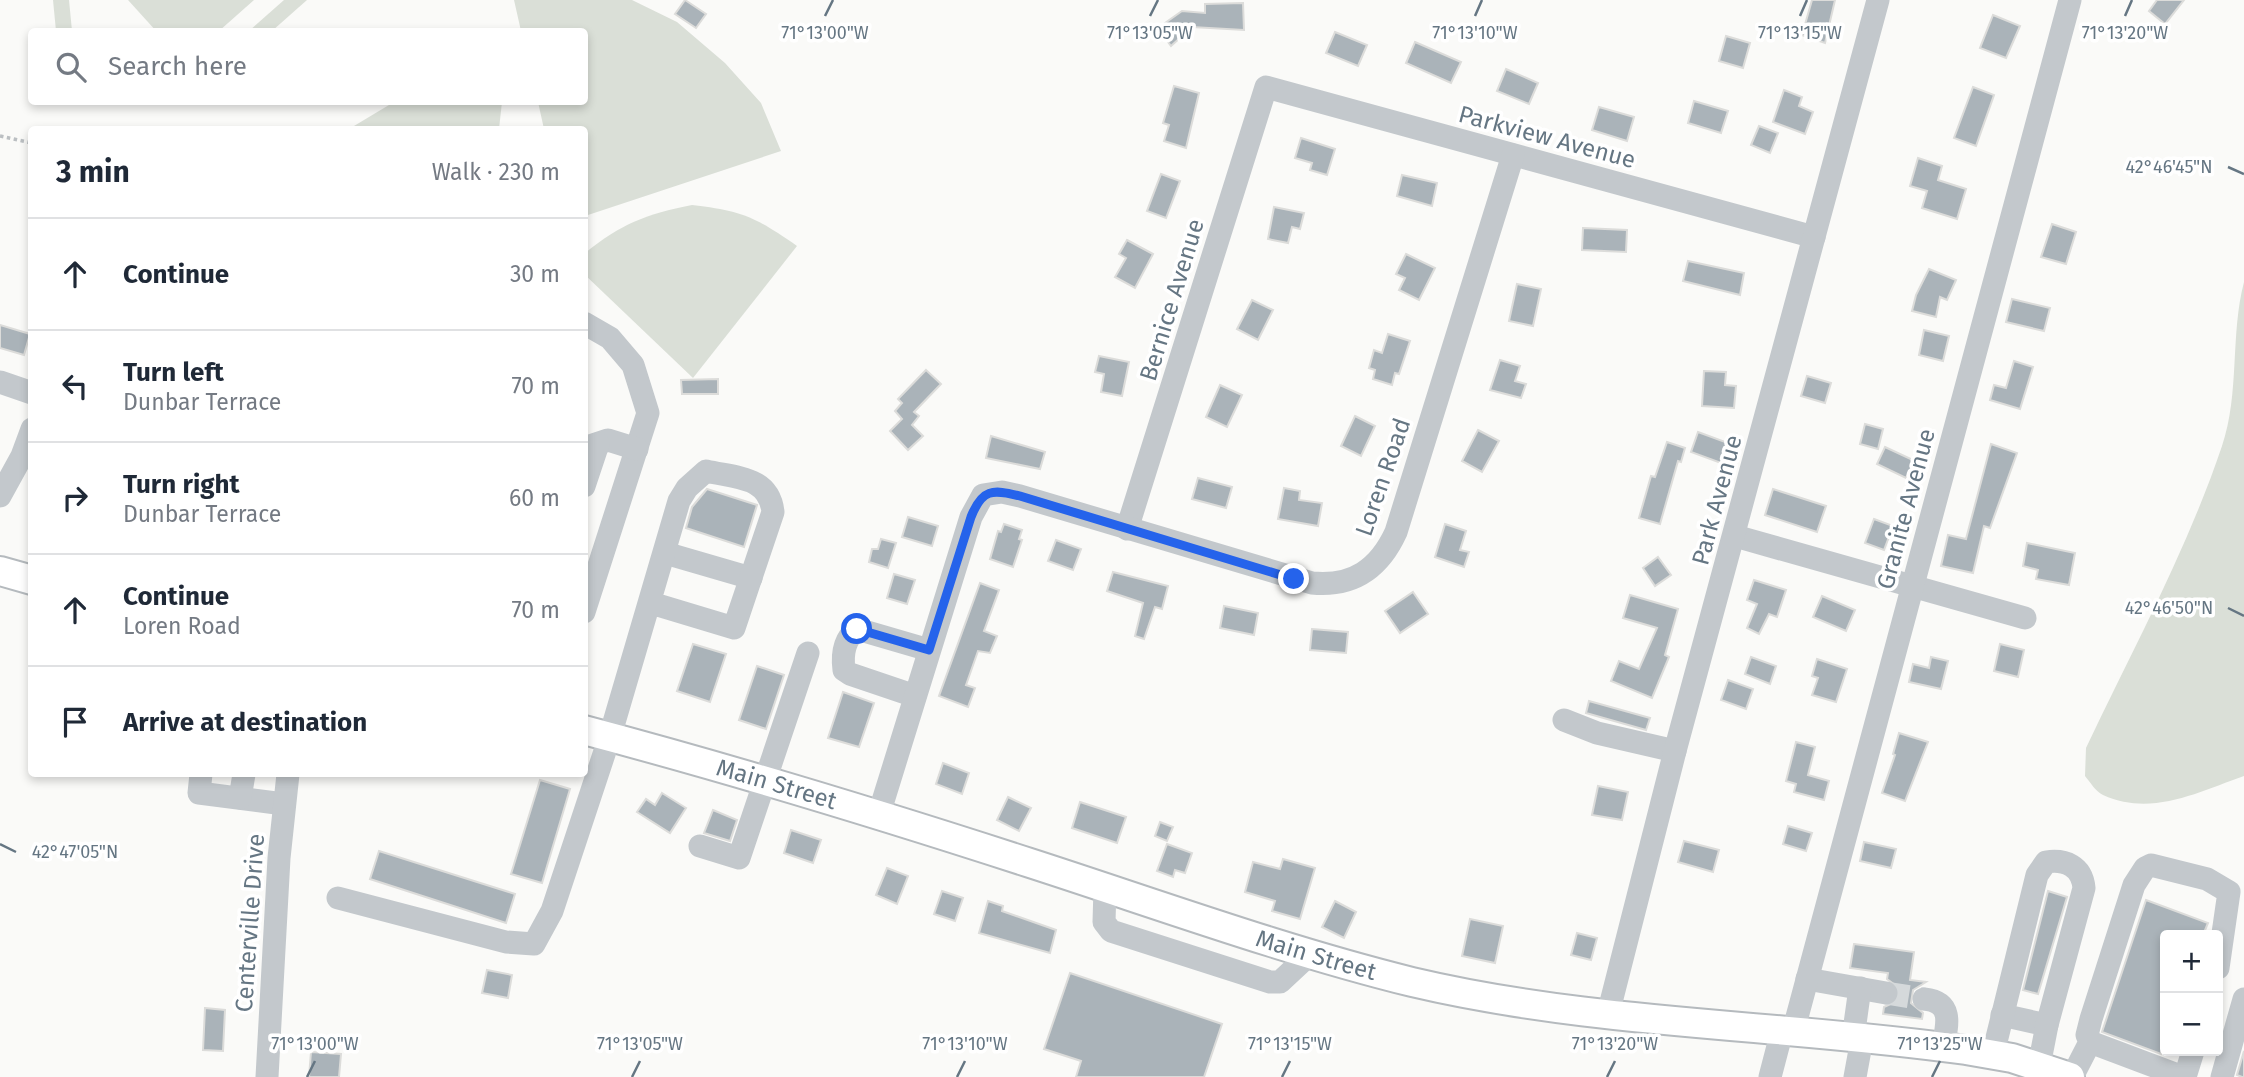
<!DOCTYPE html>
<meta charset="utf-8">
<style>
:root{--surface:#fff;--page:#f2f2f3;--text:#1f2937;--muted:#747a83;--line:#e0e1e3}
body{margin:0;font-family:"Fira Sans",sans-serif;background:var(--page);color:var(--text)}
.controls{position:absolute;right:21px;bottom:21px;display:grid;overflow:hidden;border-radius:7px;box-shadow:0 4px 10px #0003}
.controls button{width:63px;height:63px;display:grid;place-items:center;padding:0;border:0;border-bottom:2px solid var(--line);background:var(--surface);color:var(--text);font:35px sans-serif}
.stop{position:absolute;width:21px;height:21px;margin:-16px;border:5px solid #2563eb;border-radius:50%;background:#fff}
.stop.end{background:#2563eb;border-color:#fff;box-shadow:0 2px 7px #0008}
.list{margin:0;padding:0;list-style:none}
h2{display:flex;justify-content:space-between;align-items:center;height:91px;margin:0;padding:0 28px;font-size:30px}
h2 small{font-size:23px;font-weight:400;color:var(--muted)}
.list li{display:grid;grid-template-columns:46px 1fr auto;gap:21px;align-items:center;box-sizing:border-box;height:112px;padding:0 28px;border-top:2px solid var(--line)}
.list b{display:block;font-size:26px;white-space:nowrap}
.list p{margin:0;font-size:23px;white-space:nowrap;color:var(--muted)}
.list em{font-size:23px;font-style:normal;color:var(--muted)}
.icon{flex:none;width:38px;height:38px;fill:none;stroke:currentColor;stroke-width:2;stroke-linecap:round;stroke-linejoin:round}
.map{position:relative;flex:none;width:2244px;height:1077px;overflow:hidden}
.search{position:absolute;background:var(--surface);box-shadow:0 4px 10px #0003;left:28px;top:28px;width:560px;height:77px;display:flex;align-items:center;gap:18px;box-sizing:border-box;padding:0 24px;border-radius:7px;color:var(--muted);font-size:26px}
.panel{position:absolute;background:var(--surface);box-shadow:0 4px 10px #0003;left:28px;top:126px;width:560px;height:651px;border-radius:7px}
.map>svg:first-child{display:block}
</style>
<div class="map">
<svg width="2244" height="1077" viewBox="0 0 2244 1077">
<rect width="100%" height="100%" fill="#fafaf8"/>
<g fill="#dadfd7">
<polygon points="53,0 69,0 72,31 56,31"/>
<polygon points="128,0 254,0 219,31 157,32"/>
<polygon points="284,0 307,0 272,31 249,31"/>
<polygon points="514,0 632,0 677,22 725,63 761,103 781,151 585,216 584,130 544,129 538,102 584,102 584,32 521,31"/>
<polygon points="394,102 502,102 499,129 349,129"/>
<path d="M692 205C743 211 755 217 797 246L693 378 584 274 585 253C621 224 646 214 692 205Z"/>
<path d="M2244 282V776C2198 792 2152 817 2103 795 2096 792 2090 782 2085 776L2086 748C2133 649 2187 550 2222 446 2240 393 2230 335 2244 282Z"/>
</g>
<g fill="#aab3b9" stroke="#dcdcda" stroke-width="2">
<polygon points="685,0 706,14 696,28 675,14"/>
<polygon points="1812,0 1835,0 1825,43 1802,35"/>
<polygon points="2157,0 2184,0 2165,24 2149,11"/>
<polygon points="1243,3 1244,30 1192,27 1171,46 1158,28 1182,11 1205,13 1205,4"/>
<polygon points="1993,15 2020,26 2006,58 1980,48"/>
<polygon points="1335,32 1367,45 1358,66 1326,53"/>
<polygon points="1726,36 1750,43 1743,68 1719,61"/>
<polygon points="1415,42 1461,62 1451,83 1406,63"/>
<polygon points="1506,69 1538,83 1529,104 1497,91"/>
<polygon points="1174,86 1199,93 1186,148 1164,141 1169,125 1163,123"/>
<polygon points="1973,87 1994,95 1976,146 1954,138"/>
<polygon points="1784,90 1802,97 1799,106 1813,112 1805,134 1773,122"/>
<polygon points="1694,101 1728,111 1721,133 1688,123"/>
<polygon points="1599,107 1634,117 1627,141 1592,130"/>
<polygon points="1759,126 1778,133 1770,153 1751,145"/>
<polygon points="1301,138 1335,149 1327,175 1310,170 1312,163 1295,158"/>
<polygon points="1918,158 1942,166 1938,180 1966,189 1957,219 1922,208 1927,191 1910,186"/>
<polygon points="1161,174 1180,181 1166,218 1147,211"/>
<polygon points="1402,175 1437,183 1432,206 1397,196"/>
<polygon points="1274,207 1304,213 1300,229 1292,227 1288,243 1268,239"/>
<polygon points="2052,224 2076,232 2066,264 2041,257"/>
<polygon points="1583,228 1627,230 1626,252 1582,250"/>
<polygon points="1127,240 1153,254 1135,288 1115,277 1126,258 1119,254"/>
<polygon points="1406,254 1435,268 1419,300 1399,290 1405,278 1396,274"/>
<polygon points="1688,261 1744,273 1740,295 1683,281"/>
<polygon points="1929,269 1956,280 1947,300 1940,297 1936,317 1912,311 1916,295"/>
<polygon points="1517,284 1541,289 1533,326 1509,321"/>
<polygon points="2012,299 2050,308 2044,331 2006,322"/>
<polygon points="1252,300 1273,310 1258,340 1237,329"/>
<polygon points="0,325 30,334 24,355 0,348"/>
<polygon points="1924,330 1949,336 1943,361 1919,355"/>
<polygon points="1388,334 1410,341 1399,374 1395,373 1392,385 1373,379 1375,370 1369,368 1374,350 1382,353"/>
<polygon points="1099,356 1129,362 1122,396 1101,392 1104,374 1095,372"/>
<polygon points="1500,360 1520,366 1515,381 1526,384 1521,398 1490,390"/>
<polygon points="2014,361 2033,367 2020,409 1990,400 1994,385 2006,388"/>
<polygon points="926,370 941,384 914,412 919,416 912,425 923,436 908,450 890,431 902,419 895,411 902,403 898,399"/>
<polygon points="1704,371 1726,372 1725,385 1736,386 1734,408 1702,406"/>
<polygon points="1807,376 1831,383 1825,403 1801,396"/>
<polygon points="718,379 718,394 682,394 681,380"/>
<polygon points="1220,385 1242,395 1227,427 1206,417"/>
<polygon points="1355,416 1375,426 1361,456 1341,446"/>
<polygon points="1865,424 1883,429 1878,449 1860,444"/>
<polygon points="1478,430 1499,441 1482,472 1462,461"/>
<polygon points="1698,432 1728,443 1721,463 1691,452"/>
<polygon points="991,436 1045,452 1040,469 986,458"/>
<polygon points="1667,442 1685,448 1681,462 1678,461 1660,524 1639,518 1651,476 1655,477"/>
<polygon points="1991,444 2017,453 1990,528 1984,526 1973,573 1941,566 1948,535 1966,539"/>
<polygon points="1885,447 1915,461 1906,478 1877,464"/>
<polygon points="1198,478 1232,487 1226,508 1192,499"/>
<polygon points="1284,488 1300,491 1299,500 1322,503 1318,526 1278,519"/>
<polygon points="707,489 757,505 744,547 686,528 692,507"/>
<polygon points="1773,489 1826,506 1817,532 1765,515"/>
<polygon points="908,517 938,526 932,546 902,537"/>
<polygon points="1874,519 1893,526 1884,550 1865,543"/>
<polygon points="1004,524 1022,530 1019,539 1022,540 1013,567 990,559 998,531 1001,532"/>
<polygon points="1445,524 1466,531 1460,550 1469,552 1464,567 1435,557"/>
<polygon points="881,539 896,543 888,568 869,562 872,549 878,549"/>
<polygon points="1056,540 1081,549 1073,570 1048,561"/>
<polygon points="2027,543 2075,553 2069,585 2036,579 2038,570 2023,566"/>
<polygon points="1658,557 1671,575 1655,586 1643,568"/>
<polygon points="1113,572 1168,586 1162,609 1155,607 1144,639 1135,636 1143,603 1107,591"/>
<polygon points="894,574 915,580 907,604 887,598"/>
<polygon points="1754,580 1786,590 1777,617 1769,614 1759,634 1747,628 1757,604 1747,600"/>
<polygon points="980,583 999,590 984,631 997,636 990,653 978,651 966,685 975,688 968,707 939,696"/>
<polygon points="1413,592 1428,614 1400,633 1385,611"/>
<polygon points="1630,595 1678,609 1665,655 1669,657 1652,698 1611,681 1619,661 1639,669 1657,628 1623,618"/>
<polygon points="1822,596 1855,610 1846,631 1813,617"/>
<polygon points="1224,606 1258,613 1254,635 1220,628"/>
<polygon points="1312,629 1348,632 1346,653 1310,650"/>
<polygon points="693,644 726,654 710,702 677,691"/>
<polygon points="2000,644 2024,650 2018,677 1994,671"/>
<polygon points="1751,657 1776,666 1770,684 1745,674"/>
<polygon points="1931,657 1948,661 1941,689 1909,682 1913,664 1929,668"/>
<polygon points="1817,659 1847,669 1836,702 1812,695 1818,678 1812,676"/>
<polygon points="757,666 784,675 766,729 739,720"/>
<polygon points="1728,680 1753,689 1746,709 1721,700"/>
<polygon points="843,692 874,703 859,747 828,738"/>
<polygon points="1589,701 1650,718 1646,730 1586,713"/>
<polygon points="1899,733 1928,742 1905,801 1882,793 1895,755 1893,754"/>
<polygon points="1796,742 1815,747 1808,775 1829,781 1824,800 1794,792 1796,784 1786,781"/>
<polygon points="943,763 969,773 962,794 936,784"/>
<polygon points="540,780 570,789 542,883 511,874"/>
<polygon points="1598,786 1628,792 1622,820 1592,815"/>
<polygon points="662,793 686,808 670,833 637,812 646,799 655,805"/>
<polygon points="1008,797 1031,808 1019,831 997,820"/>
<polygon points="1080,802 1126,817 1117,843 1072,828"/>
<polygon points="713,810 737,820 730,841 704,833"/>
<polygon points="1160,822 1173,827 1167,841 1155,836"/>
<polygon points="1788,826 1812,833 1806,851 1783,844"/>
<polygon points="791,830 821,840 813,863 784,853"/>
<polygon points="1684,841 1719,850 1713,872 1678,862"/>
<polygon points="1864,842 1896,849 1891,868 1860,861"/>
<polygon points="1167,844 1192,853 1185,873 1175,870 1173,877 1157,871"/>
<polygon points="379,851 515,894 506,923 370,879"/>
<polygon points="1283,859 1315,868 1300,919 1272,911 1275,901 1245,892 1253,862 1280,869"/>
<polygon points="887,868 908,876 897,904 876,895"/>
<polygon points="942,891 963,898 955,921 934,914"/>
<polygon points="2048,891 2067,897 2038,994 2023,990"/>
<polygon points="2146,900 2208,923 2203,935 2165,935 2165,1041 2161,1054 2102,1032"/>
<polygon points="988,901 1003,906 1002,911 1056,930 1050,953 979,933"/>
<polygon points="1335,901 1356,912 1344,938 1322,927"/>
<polygon points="1470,919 1503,926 1495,963 1462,956"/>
<polygon points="1577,933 1597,938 1591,960 1571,955"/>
<polygon points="1854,944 1914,952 1910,980 1926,982 1913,990 1911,1003 1923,1013 1922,1019 1883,1014 1884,1007 1897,1001 1899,988 1887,979 1888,973 1850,968"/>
<polygon points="487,970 512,975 508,998 482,993"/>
<polygon points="1070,973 1222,1024 1204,1077 1076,1077 1081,1061 1044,1049"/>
<polygon points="205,1008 225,1010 223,1051 203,1050"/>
<polygon points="2244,1051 2244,1077 2242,1077 2237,1075"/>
<polygon points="311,1052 341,1054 339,1077 309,1077"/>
</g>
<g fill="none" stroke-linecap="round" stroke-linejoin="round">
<polyline stroke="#d5d9db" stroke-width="23" stroke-dasharray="23 11" stroke-linecap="butt" points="1886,993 1924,999"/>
<g stroke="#b5babe" stroke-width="32">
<g id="major">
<polyline points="0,571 32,580"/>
<path id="s1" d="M584 730C735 770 882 815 1030 863 1157 904 1283 950 1412 982 1594 1025 1782 1024 1966 1050L2012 1058 2070 1077"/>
</g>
</g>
<polyline stroke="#bbbfc2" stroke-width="3.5" stroke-dasharray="3.5 3.5" stroke-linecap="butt" points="0,136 32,143"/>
<g stroke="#c3c8cc" stroke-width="23">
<polyline points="584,323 610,338 633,365 648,413 584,612"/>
<polyline points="0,382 32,393"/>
<polyline points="584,448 608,440 637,449"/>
<polyline points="584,486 598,444"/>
<polyline points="0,496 22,456 32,429"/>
<polyline points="1127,529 1266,87 1814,237"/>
<polyline points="1735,536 2025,618"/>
<polyline points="665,553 751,578"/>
<path d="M915 696 850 674 844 670C842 655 844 639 857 629L929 650"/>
<polyline points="1564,720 1597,733 1675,751"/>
<polyline points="201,774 199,793 284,804"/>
<polyline points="240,798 244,774"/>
<path d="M879 814 971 517 983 495 1002 492 1020 496 1312 583C1353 587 1379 569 1396 532L1513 155"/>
<polyline points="700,846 739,858 808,653"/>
<polyline points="1105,888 1104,922 1111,931 1270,982 1280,982 1310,954"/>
<path d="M338 898 506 942 534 944 552 911 610 736 679 501 687 488 706 471C736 478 769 476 773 512L734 628 651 603"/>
<polyline points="1807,979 1886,993"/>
<path d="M1924 999C1953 1002 1948 1023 1943 1046"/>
<polyline points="1608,1014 1675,751 1878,0"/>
<polyline points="2002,1015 2047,1025"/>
<polyline points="1793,1032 2070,0"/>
<polyline points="1853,1038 1860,988"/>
<polyline points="2090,1042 2183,1077"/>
<path d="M1993 1054 2037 875 2046 862C2065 859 2082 866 2084 888L2047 1025 2039 1066"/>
<polyline points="267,1077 279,858 288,774"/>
<polyline points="1770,1077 1782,1031"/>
<polyline points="1855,1077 1862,1039"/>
<polyline points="2072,1077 2090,1042 2087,1035 2091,1019 2134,885 2145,868 2151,865 2207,879 2229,892 2218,968"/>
<polyline points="2185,1077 2193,1051"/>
<polyline points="2222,1077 2244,999"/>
</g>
<use href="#major" stroke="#fff" stroke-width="28"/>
</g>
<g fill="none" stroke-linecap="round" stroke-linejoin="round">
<path stroke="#2563eb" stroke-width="9" d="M857 629 929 650 971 517C982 489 992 489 1020 496L1294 579"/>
</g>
<path fill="none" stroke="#657683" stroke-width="2.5" d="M825 16 833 0M1150 16 1158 0M1475 16 1482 0M1800 16 1807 0M2125 16 2132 0M2228 167 2244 174M2228 608 2244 616M0 844 16 852M307 1077 315 1061M632 1077 640 1061M957 1077 965 1061M1282 1077 1290 1061M1607 1077 1615 1061M1932 1077 1940 1061"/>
<g text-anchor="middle" stroke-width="7" stroke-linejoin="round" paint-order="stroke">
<g font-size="24" fill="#657683" stroke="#fff">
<text transform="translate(1547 137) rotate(15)" y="8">Parkview Avenue</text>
<text transform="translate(1172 300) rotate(-73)" y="8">Bernice Avenue</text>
<text transform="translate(1383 477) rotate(-71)" y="8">Loren Road</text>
<text transform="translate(1717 500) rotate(-75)" y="8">Park Avenue</text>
<text transform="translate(1906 509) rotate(-75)" y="8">Granite Avenue</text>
<text dy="8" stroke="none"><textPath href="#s1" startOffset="200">Main Street</textPath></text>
<text transform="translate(250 923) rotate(-86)" y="8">Centerville Drive</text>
<text dy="8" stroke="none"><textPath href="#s1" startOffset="766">Main Street</textPath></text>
</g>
</g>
<g font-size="18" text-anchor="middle" fill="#657683" stroke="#fff" stroke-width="7" stroke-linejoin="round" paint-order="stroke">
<text x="825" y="39">71°13'00"W</text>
<text x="1150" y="39">71°13'05"W</text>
<text x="1475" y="39">71°13'10"W</text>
<text x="1800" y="39">71°13'15"W</text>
<text x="2125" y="39">71°13'20"W</text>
<text x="2169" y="173">42°46'45"N</text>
<text x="2169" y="614">42°46'50"N</text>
<text x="75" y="858">42°47'05"N</text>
<text x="315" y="1050">71°13'00"W</text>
<text x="640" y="1050">71°13'05"W</text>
<text x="965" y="1050">71°13'10"W</text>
<text x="1290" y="1050">71°13'15"W</text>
<text x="1615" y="1050">71°13'20"W</text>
<text x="1940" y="1050">71°13'25"W</text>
</g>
</svg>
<div class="controls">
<button>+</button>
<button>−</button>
</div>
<div class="stop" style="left:857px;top:629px"></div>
<div class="stop end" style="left:1294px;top:579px"></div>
<div class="search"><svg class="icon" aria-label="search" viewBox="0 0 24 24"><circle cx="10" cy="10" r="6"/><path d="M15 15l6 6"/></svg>Search here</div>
<section class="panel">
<h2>3 min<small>Walk · 230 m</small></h2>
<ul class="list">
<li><svg class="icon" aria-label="ahead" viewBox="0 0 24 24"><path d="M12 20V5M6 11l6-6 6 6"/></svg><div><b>Continue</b></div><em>30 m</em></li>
<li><svg class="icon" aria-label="left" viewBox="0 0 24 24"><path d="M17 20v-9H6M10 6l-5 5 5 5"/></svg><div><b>Turn left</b><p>Dunbar Terrace</p></div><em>70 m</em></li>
<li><svg class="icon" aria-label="right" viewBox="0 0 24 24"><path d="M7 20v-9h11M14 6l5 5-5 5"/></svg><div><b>Turn right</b><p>Dunbar Terrace</p></div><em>60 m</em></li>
<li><svg class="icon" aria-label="ahead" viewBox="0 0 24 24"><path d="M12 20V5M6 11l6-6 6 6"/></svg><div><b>Continue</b><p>Loren Road</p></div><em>70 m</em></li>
<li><svg class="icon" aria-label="arrive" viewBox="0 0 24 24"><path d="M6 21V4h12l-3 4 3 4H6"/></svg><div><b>Arrive at destination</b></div></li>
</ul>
</section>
</div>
